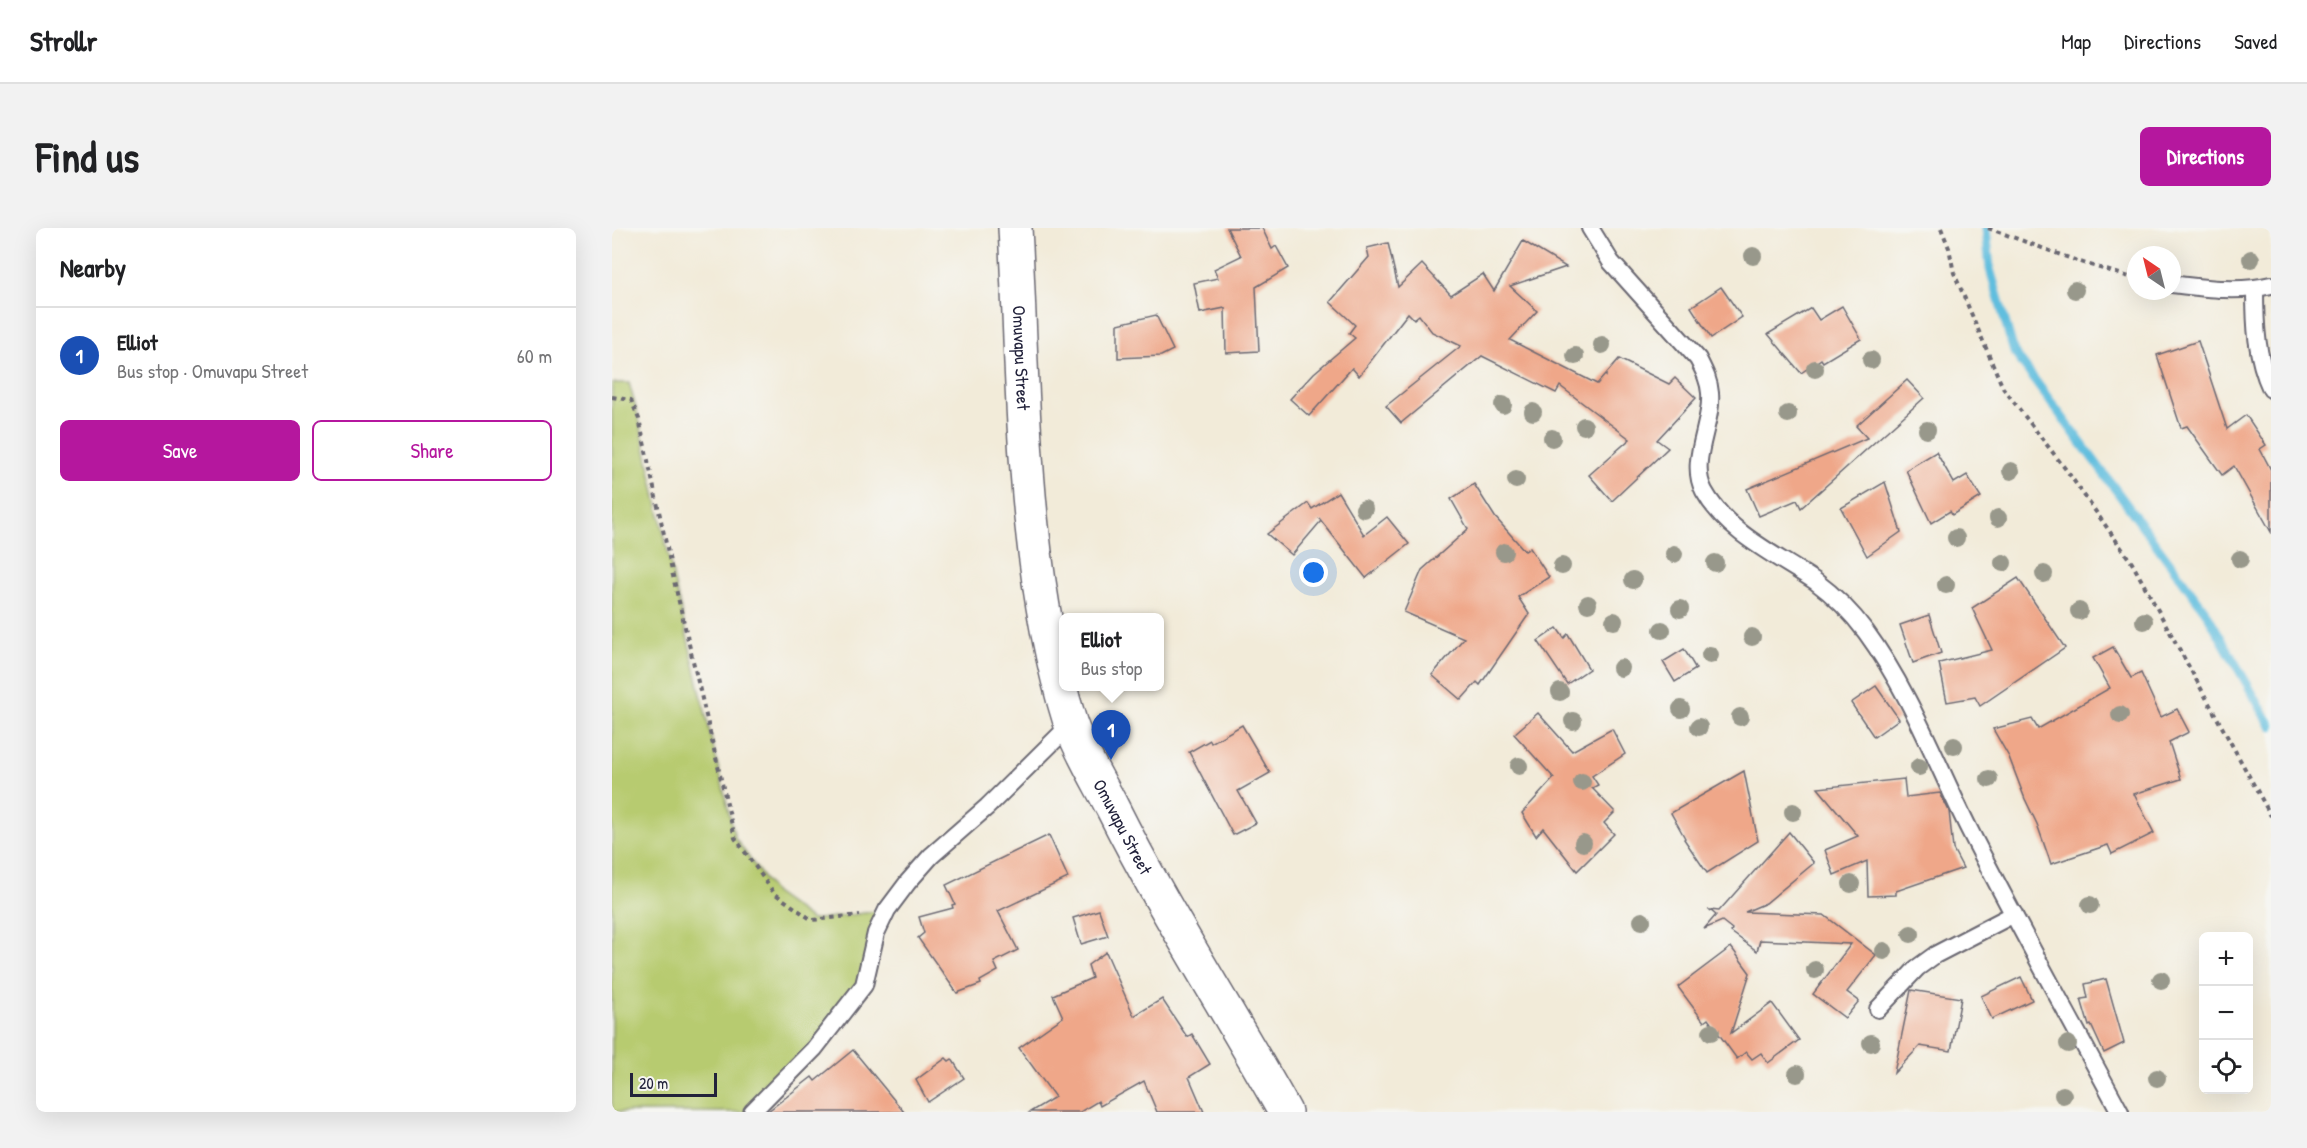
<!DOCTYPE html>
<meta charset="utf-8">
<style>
:root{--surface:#fff;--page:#f2f2f2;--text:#202124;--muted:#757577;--line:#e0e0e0;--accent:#b5179e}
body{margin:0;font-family:"Patrick Hand",sans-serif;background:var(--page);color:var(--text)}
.controls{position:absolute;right:18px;bottom:18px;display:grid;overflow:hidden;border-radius:9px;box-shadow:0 6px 24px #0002}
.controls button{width:54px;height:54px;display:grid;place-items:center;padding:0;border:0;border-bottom:2px solid var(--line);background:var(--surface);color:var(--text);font:30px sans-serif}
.compass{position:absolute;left:1515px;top:18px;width:54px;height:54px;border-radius:50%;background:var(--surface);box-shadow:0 6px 24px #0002;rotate:325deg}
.scale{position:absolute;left:18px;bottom:15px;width:87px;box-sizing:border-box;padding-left:6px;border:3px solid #22223b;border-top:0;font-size:16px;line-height:21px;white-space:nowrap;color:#22223b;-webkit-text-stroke:4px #f6f6f2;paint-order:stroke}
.you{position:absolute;left:702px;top:345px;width:21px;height:21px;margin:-15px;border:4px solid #fff;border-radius:50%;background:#1a73e8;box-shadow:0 0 0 9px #1a73e833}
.badge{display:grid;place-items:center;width:39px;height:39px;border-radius:50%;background:var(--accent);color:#fff;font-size:20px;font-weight:700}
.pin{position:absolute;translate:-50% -50px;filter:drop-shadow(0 2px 3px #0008)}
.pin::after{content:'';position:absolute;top:32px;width:21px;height:18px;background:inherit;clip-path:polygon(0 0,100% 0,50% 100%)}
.popup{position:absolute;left:447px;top:385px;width:105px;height:78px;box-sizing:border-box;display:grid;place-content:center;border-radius:9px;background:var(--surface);filter:drop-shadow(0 2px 4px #0005);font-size:20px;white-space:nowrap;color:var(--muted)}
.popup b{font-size:22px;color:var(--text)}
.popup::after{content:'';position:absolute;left:50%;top:100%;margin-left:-12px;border:12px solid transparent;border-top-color:var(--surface)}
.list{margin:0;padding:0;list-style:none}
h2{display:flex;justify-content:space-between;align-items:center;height:78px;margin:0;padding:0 24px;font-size:26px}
h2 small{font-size:20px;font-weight:400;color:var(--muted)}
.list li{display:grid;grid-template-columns:39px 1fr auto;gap:18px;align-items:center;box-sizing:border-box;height:96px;padding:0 24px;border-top:2px solid var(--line)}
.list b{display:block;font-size:22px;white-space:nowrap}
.list p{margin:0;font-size:20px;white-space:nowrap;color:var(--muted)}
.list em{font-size:20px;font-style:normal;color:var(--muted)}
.actions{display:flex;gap:12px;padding:18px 24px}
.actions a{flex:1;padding:14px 0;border:2px solid var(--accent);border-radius:9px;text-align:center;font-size:21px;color:var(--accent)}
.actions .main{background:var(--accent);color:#fff}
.icon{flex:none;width:33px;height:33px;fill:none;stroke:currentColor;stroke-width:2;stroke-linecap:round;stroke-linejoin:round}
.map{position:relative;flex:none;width:1659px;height:884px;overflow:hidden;border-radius:9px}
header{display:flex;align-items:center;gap:36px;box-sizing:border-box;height:84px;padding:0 30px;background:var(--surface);border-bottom:2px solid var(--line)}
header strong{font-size:28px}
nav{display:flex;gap:33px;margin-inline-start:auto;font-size:21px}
.intro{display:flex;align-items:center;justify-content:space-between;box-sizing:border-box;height:144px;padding:0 36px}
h1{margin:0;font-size:42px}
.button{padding:15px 27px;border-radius:9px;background:var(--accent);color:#fff;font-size:21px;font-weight:700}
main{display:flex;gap:36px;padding:0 36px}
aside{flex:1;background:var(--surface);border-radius:9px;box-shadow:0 6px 24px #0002}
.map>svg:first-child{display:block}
</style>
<header>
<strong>Strollr</strong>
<nav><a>Map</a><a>Directions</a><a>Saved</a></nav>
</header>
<div class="intro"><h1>Find us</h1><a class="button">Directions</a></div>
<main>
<aside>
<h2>Nearby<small></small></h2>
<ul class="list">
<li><span class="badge" style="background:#1a4fb4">1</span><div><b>Elliot</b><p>Bus stop · Omuvapu Street</p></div><em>60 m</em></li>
</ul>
<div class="actions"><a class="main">Save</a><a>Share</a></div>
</aside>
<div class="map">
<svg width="1659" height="884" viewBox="0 0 1659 884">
<rect width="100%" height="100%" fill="#f6f6f2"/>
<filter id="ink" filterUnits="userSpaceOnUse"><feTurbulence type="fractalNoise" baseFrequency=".0167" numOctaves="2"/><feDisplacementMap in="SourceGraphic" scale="12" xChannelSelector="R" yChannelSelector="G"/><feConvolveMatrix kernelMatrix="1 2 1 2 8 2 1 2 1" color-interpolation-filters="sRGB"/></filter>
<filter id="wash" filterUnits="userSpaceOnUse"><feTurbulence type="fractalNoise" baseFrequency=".008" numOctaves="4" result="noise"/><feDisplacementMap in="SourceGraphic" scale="24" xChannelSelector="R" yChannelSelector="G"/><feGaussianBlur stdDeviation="1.35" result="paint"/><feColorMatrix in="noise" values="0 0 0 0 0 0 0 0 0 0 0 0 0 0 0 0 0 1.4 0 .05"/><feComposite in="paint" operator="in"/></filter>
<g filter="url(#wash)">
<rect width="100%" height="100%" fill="#f2ebd9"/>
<polygon fill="#b7cb6f" stroke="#6c7655" stroke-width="1.5" points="0,155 17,155 27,191 63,357 123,610 162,665 200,692 275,682 252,757 140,884 0,884"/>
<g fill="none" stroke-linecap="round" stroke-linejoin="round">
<polyline stroke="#60bede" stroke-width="9" points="1374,0 1378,41 1402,124 1594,384 1659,498"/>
</g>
<g id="blocks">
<g fill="#efa789">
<polygon points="615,0 650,0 660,21 664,18 676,40 644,59 647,123 614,125 613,80 588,85 582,55 606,50 602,41 629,28"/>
<polygon points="911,13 954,39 898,58 925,83 898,112 985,156 993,147 994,148 994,146 1007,131 1057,156 1063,150 1084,170 1045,212 1056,220 1000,273 977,247 1018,211 948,158 944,165 870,128 789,195 774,178 849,118 820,104 807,87 802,91 796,85 747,148 740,140 697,188 678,171 702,145 743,110 737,105 743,97 718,74 757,29 755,20 776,15 786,59 810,36 839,67 871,46 882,63"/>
<polygon points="1109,59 1130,89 1099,110 1079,79"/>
<polygon points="1230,78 1249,111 1211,134 1209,131 1189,145 1156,106 1199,80 1207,92"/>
<polygon points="544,87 561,122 549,128 506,130 506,96"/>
<polygon points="1586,113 1615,201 1634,187 1654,217 1648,221 1659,242 1659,304 1622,238 1610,247 1575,198 1569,200 1545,127"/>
<polygon points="1295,152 1312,170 1189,280 1185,272 1147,288 1135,261 1255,210 1244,198"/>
<polygon points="1324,224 1342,255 1355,247 1369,269 1340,287 1338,283 1319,295 1294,242"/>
<polygon points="1273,254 1289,304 1255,328 1229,280"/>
<polygon points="862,256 883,289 913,323 918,320 937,349 906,369 917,386 868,457 865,454 849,472 820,447 852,410 792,384 810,342 856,301 839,271"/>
<polygon points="726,264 752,307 775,289 797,316 754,350 707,290 709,293 680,327 655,306 696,275 700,281"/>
<polygon points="1406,350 1453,420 1368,478 1363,469 1335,474 1327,435 1380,422 1360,380"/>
<polygon points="1317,387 1329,425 1301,435 1288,397"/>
<polygon points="945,400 952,410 956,406 977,441 955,456 926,413"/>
<polygon points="1501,419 1519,450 1529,445 1549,489 1565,481 1577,504 1557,514 1569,551 1522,566 1542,605 1500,626 1496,617 1439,636 1425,596 1413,571 1397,529 1381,501 1420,491 1426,501 1498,460 1481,430"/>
<polygon points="1072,421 1084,441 1063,454 1051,434"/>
<polygon points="1264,458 1287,491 1262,509 1239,475"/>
<polygon points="926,485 960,523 1000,501 1013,526 980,548 986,557 980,560 1003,584 992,595 1002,606 965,643 931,600 924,608 910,585 942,550 902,506"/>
<polygon points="630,497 658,545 626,563 644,595 621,607 577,524 598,512 599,515"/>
<polygon points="1132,543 1146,613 1095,645 1072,611 1073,610 1059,585"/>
<polygon points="1292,551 1294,569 1328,565 1337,583 1341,621 1351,640 1284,663 1284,667 1256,668 1255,633 1222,647 1213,622 1246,608 1206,560"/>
<polygon points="1177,604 1202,635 1154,675 1133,684 1212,687 1264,727 1235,764 1247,773 1233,790 1201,766 1239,716 1148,712 1145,723 1119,704 1120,701 1110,693 1092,701 1104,687 1098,682 1107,683"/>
<polygon points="437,607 456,650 386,683 406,722 382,734 386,743 368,753 369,756 345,765 306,710 312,705 307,689 341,680 340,677 343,676 334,657"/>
<polygon points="487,682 496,708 469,716 461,690"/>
<polygon points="1119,719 1138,745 1119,805 1160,775 1187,812 1156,835 1149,825 1140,831 1134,824 1125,831 1096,791 1092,794 1066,759"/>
<polygon points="494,724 522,788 550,771 575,809 580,806 598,836 577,849 592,884 545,884 532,853 488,878 486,873 468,884 418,884 443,869 407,820 451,789 441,767 480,750 476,737"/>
<polygon points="1409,749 1420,772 1380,791 1369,768"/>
<polygon points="1494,751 1512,815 1492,825 1479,797 1477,798 1469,771 1476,770 1473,756"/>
<polygon points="1299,762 1349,770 1339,823 1308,818 1282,845"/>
<polygon points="241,822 292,884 155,884 200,849 203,853"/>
<polygon points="334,830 337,833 340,831 352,850 316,874 304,852"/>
</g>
</g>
</g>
<g filter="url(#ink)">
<use href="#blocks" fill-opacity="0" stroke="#6b6872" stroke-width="1.5"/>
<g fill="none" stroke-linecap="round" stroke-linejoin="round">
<g stroke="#6b6872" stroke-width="20">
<g id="lane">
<path d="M978 0 999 34 1086 131C1092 143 1097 152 1098 165 1101 196 1076 233 1092 263 1115 305 1164 327 1203 353 1222 367 1240 385 1254 404 1298 464 1324 535 1357 601 1405 696 1458 790 1508 884"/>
<path d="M1560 56C1592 60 1627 65 1659 57"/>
<path d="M1643 61C1643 96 1644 129 1659 161"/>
<polyline points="1266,781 1305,740 1323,727 1402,686"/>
<polyline points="140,884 202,821 252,757 264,705 275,682 296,654 319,628 375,579 459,496"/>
</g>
</g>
<g stroke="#6b6872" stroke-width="36">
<g id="secondary">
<path id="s1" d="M403 0C412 162 409 337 458 494 466 519 487 554 500 579 552 683 616 782 673 884"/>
</g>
</g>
<g stroke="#6b6872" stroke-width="4" stroke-dasharray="4.5 4.5" stroke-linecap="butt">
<polyline points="1329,0 1337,20 1342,45 1391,160 1455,243 1520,335 1659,588"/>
<polyline points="1376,0 1468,34 1524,51"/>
<polyline points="0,169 19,172 27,191 63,357 123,610 162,665 200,692 248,687"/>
</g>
<use href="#lane" stroke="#fff" stroke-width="16"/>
<use href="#secondary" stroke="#fff" stroke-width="33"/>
</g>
<g fill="#98988b">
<circle cx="1141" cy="28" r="9"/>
<circle cx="1639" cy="31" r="9"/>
<circle cx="1463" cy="62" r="9"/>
<circle cx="990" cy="117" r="9"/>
<circle cx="963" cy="128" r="9"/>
<circle cx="1259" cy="132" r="9"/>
<circle cx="1203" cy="141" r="9"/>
<circle cx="891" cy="177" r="9"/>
<circle cx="921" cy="184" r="9"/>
<circle cx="1176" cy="186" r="9"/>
<circle cx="972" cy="198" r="9"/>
<circle cx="1315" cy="202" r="9"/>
<circle cx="940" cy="210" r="9"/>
<circle cx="1399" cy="243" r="9"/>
<circle cx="904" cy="252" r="9"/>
<circle cx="752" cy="281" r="9"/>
<circle cx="1386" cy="290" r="9"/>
<circle cx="1344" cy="310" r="9"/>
<circle cx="892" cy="324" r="9"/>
<circle cx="1062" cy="326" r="9"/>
<circle cx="1628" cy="331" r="9"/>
<circle cx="1103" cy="335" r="9"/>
<circle cx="1391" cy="335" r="9"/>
<circle cx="950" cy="338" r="9"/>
<circle cx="1432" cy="346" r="9"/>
<circle cx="1021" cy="352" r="9"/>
<circle cx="1334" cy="357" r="9"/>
<circle cx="976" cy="376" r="9"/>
<circle cx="1068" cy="381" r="9"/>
<circle cx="1467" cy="383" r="9"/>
<circle cx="1002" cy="393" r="9"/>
<circle cx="1532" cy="393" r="9"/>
<circle cx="1050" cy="402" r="9"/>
<circle cx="1140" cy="409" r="9"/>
<circle cx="1098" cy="427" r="9"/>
<circle cx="1009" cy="440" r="9"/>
<circle cx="948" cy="464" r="9"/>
<circle cx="1069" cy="481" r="9"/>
<circle cx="1508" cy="487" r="9"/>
<circle cx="1128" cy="489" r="9"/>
<circle cx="961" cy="493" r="9"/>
<circle cx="1087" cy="499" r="9"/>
<circle cx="1342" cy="518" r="9"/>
<circle cx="907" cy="538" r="9"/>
<circle cx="1307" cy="539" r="9"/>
<circle cx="1377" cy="551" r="9"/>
<circle cx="970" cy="554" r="9"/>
<circle cx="1181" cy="584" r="9"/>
<circle cx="971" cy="615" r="9"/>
<circle cx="1239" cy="656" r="9"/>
<circle cx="1478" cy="677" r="9"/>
<circle cx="1030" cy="693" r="9"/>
<circle cx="1299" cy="706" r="9"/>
<circle cx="1272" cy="723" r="9"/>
<circle cx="1203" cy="742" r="9"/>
<circle cx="1549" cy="752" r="9"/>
<circle cx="1099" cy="804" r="9"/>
<circle cx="1259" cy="815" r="9"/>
<circle cx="1456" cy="816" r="9"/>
<circle cx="1185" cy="846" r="9"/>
<circle cx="1545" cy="850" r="9"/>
<circle cx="1451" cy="867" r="9"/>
</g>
</g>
<g text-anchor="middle" stroke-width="5" stroke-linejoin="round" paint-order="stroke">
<g font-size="18" fill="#22223b" stroke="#f6f6f2">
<text dy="6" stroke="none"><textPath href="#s1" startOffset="130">Omuvapu Street</textPath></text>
<text dy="6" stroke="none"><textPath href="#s1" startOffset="616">Omuvapu Street</textPath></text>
</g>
</g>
</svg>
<div class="controls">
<button>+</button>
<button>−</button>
<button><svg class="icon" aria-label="locate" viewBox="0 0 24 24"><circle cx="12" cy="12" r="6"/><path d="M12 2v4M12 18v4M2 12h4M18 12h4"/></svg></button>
</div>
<svg class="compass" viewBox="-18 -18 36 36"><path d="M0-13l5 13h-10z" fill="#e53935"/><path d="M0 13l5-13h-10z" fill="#757577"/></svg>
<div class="scale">20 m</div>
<div class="you"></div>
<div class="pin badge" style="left:499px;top:532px;background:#1a4fb4">1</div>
<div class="popup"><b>Elliot</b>Bus stop</div>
</div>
</main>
